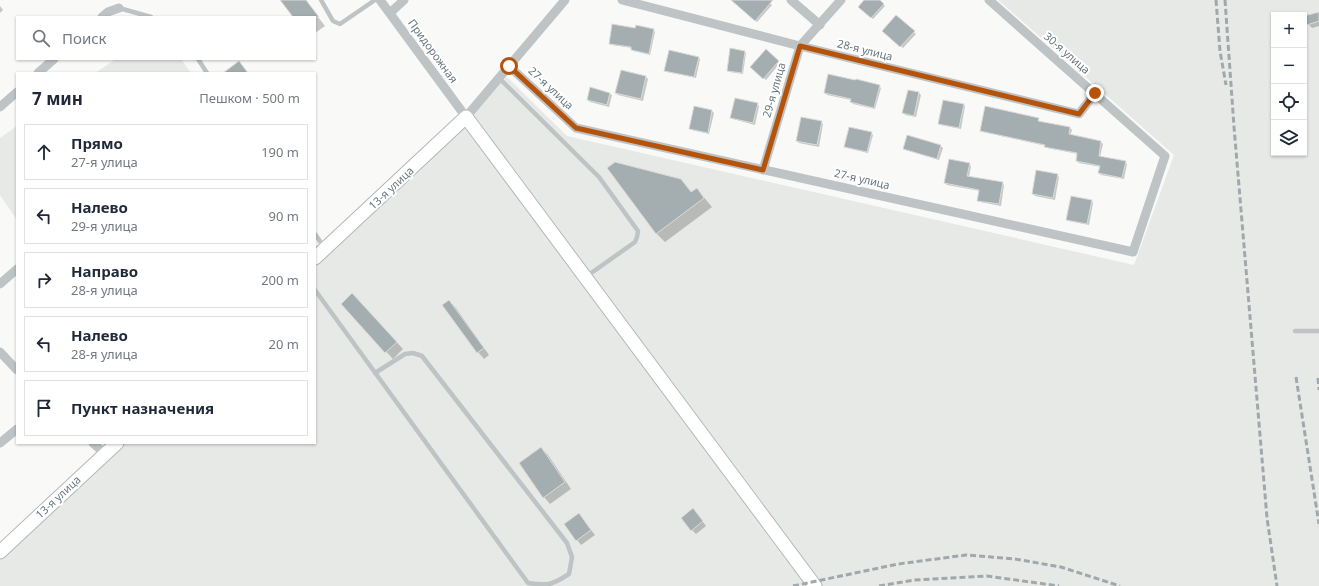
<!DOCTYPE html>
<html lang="ru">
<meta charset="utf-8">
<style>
:root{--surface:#fff;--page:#f2f2f3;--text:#1f2937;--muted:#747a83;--line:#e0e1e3}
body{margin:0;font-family:"Noto Sans",sans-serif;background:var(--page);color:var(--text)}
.controls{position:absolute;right:12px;top:12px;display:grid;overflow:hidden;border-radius:0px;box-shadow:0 1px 3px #0004}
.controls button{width:36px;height:36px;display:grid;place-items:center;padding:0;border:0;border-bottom:1px solid var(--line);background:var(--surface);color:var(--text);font:20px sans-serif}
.stop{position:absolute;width:12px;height:12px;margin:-9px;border:3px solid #b45309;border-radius:50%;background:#fff}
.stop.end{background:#b45309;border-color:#fff;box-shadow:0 1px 4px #0008}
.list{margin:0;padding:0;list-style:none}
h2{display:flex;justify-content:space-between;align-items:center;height:52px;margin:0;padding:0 16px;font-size:17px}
h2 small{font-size:13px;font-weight:400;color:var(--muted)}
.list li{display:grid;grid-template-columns:26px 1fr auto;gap:12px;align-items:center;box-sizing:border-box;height:56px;margin:0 8px 8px;padding:0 8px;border:1px solid var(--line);border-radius:0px}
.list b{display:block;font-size:15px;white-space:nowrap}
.list p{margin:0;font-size:13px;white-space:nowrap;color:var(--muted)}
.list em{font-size:13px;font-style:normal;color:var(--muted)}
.icon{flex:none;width:22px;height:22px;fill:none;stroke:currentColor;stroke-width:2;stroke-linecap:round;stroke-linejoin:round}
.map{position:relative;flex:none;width:1319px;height:586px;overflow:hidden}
.search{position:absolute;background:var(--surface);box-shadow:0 1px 3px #0004;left:16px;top:16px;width:300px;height:44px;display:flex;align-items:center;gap:10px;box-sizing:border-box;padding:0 14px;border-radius:0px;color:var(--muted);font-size:15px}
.panel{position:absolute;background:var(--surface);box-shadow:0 1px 3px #0004;left:16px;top:72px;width:300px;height:372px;border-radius:0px}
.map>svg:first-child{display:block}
</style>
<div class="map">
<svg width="1319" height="586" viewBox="0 0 1319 586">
<rect width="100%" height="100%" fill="#f9f9f7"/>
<g fill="#e7e9e7" fill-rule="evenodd">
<path d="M998 0H1319V586H0V555L119 443H315V258L507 77 567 136 1134 265 1174 155ZM1274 15H1304V153H1274Z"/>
<polygon points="116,59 181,59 191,73 95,73"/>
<polygon points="17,126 17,220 0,195 0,138"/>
</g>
<g fill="#0003">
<polygon points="282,0 305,0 325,26 315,33 315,17 294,17"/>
<polygon points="731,0 766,0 772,5 757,22"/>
<polygon points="866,0 878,0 885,6 873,19 860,7"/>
<polygon points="0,6 3,10 0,13"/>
<polygon points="1319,13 1319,26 1312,28 1308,24"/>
<polygon points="896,16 916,34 903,48 883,31"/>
<polygon points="636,29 654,30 655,32 650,55 634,51 632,48 612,45 610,43"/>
<polygon points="766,50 780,63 766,80 751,67"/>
<polygon points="744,52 746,53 743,74 730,72 728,70"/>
<polygon points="698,58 700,59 696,78 667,72 666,70"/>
<polygon points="622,71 646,77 648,79 643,101 618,95 616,93"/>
<polygon points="879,86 881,88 875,109 853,104 851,102 851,100 827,95 825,93"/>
<polygon points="591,88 610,94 612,95 609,107 590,102 588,100"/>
<polygon points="909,91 919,93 921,95 916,117 905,115 904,113"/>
<polygon points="757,104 759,106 755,125 733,119 731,118"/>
<polygon points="964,105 965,106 961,129 941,125 939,123"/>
<polygon points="695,107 712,111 714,113 709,134 692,130 691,128"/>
<polygon points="1038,119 1040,122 1070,128 1072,130 1070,136 1101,142 1103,144 1100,157 1125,162 1127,164 1124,179 1101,175 1099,173 1101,167 1079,163 1077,161 1078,154 1047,148 1046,146 983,132 981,130"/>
<polygon points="821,122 823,124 819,147 799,143 797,141"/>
<polygon points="871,133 873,135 868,153 847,148 845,146"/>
<polygon points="908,137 941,146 943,148 939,160 906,150 904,149"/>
<polygon points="969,164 971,166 969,177 1002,183 1004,185 1001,206 980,202 978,201 980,191 947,185 945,183"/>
<polygon points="1057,175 1059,177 1055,200 1035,196 1033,194"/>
<polygon points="680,179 692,192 697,189 712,207 665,242 656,233"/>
<polygon points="1092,201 1093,203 1089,225 1069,221 1067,220"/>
<polygon points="359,301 403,349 393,359 342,304"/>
<polygon points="449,301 456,308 489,355 484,359 478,352"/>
<polygon points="541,448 548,455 571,489 550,504 544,497"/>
<polygon points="579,514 595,535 581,545 565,524"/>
<polygon points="697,514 706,526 696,534 692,530"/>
</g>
<g fill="#a4aeb1" stroke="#dbdbd9">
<polygon points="280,0 306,0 319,17 293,17"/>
<polygon points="731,0 773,0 755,21"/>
<polygon points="864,0 880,0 884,4 871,18 858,7"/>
<polygon points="1319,12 1319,21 1307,25 1304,16"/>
<polygon points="896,15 915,31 900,47 882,31"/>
<polygon points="612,24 635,28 636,25 654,29 649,54 631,50 631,47 609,44"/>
<polygon points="730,48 745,51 742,73 727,71"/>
<polygon points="766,49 779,61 763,79 750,67"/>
<polygon points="669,50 699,57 694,77 664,71"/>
<polygon points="239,61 248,73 223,73"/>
<polygon points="621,70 646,76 641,99 615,93"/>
<polygon points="828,74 855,80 856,79 880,85 874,108 850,102 851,99 824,93"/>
<polygon points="590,87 610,93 607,105 587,100"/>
<polygon points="908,90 919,92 914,116 902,113"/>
<polygon points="735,98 758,103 753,123 730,118"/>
<polygon points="943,100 964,104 959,128 938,124"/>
<polygon points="694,106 712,110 708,133 689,129"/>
<polygon points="985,106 1039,118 1038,121 1070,127 1069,134 1101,141 1099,156 1126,161 1122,178 1098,173 1100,166 1076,161 1077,153 1044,147 1045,145 980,131"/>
<polygon points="801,117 822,121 817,145 796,141"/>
<polygon points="849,127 872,132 867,152 844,147"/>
<polygon points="907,135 941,145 937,159 903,149"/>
<polygon points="949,159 970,163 967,176 1003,182 999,204 977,201 979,190 944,183"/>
<polygon points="615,162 681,179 691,192 697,188 704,198 656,234 607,168"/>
<polygon points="1036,170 1058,174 1053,198 1032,194"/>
<polygon points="1071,196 1092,200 1087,224 1066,220"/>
<polygon points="352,293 397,342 385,353 341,304"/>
<polygon points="449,300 484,348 477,353 442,305"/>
<polygon points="541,447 565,482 543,498 519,463"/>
<polygon points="693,508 703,521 691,531 681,518"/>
<polygon points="579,513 591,530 576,541 564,524"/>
</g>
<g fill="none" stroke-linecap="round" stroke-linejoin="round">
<g stroke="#b1b8bb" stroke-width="15">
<g id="secondary">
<polyline points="315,258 466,117 815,586"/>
<polyline points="0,552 117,443"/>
</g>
</g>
<g stroke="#bec3c6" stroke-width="4.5">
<polyline points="321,0 333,21 340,24 375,0"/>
<polyline points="119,8 151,17"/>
<polyline points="198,59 207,73"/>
<polyline points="499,78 599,177 638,231 637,237 635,242 587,276"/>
<polyline points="315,234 324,247"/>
<path d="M315 290 528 583C548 586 552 585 569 574L572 557 567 543 422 356 413 353 405 354 375 373"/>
<polyline points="1295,331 1319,331"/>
</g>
<g stroke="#bec3c6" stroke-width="9">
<polyline points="380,0 466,117 565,0"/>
<polyline points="622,0 800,46 1079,114 1095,93"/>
<polyline points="791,0 820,25"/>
<polyline points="390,13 404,0"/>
<polyline points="102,17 108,12 119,8"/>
<polyline points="509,66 576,128 1133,252 1165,156 989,0"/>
<polyline points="38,73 54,59"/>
<polyline points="0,107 17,92"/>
<polyline points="763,170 800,46 841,0"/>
<polyline points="0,284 17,269"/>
<polyline points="0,352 17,370"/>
<polyline points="0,443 17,429"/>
<polyline points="93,443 105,454"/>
</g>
<use href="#secondary" stroke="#fff" stroke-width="13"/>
<g stroke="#a1a8ac" stroke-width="3" stroke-dasharray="6 3" stroke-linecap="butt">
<polyline points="1216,0 1220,51 1226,85"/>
<polyline points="1225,0 1234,127 1267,518 1277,586"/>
<polyline points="1296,377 1319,524"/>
<polyline points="1318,378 1319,390"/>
<polyline points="793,586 898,564 966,555 1015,559 1061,567 1120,586"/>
<polyline points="879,586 915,580 987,576 1059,586"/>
</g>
</g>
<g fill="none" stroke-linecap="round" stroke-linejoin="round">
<polyline stroke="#b45309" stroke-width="5" points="509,66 576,128 763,170 800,46 1079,114 1095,93"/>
</g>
<g text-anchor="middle" stroke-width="4" stroke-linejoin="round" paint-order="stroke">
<g font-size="11" fill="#66777e" stroke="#fff">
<text transform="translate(865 50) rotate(14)" y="4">28-я улица</text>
<text transform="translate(433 51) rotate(54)" y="4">Придорожная</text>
<text transform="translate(1067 53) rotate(41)" y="4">30-я улица</text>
<text transform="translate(551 88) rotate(43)" y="4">27-я улица</text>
<text transform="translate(774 90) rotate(-74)" y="4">29-я улица</text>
<text transform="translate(862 179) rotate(13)" y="4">27-я улица</text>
<text transform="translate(391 188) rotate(-43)" y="4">13-я улица</text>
<text transform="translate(58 497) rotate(-43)" y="4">13-я улица</text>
</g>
</g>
</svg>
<div class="controls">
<button>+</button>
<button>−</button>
<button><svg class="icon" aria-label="locate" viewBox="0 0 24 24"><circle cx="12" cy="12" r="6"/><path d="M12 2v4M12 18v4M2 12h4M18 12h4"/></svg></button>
<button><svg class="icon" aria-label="layers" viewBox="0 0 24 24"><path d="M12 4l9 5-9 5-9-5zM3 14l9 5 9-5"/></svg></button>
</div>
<div class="stop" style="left:509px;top:66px"></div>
<div class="stop end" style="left:1095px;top:93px"></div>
<div class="search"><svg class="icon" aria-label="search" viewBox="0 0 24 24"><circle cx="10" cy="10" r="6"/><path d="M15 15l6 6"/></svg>Поиск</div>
<section class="panel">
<h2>7 мин<small>Пешком · 500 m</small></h2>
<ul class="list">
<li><svg class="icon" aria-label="ahead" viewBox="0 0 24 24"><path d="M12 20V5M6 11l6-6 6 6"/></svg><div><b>Прямо</b><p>27-я улица</p></div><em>190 m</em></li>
<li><svg class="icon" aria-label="left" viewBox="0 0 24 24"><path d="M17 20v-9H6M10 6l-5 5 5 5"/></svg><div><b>Налево</b><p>29-я улица</p></div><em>90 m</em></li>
<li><svg class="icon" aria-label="right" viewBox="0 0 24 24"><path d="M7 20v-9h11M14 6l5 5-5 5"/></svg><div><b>Направо</b><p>28-я улица</p></div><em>200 m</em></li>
<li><svg class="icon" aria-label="left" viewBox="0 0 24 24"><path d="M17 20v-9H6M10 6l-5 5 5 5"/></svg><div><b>Налево</b><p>28-я улица</p></div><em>20 m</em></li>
<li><svg class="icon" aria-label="arrive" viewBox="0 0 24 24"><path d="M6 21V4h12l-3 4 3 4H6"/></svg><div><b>Пункт назначения</b></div></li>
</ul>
</section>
</div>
